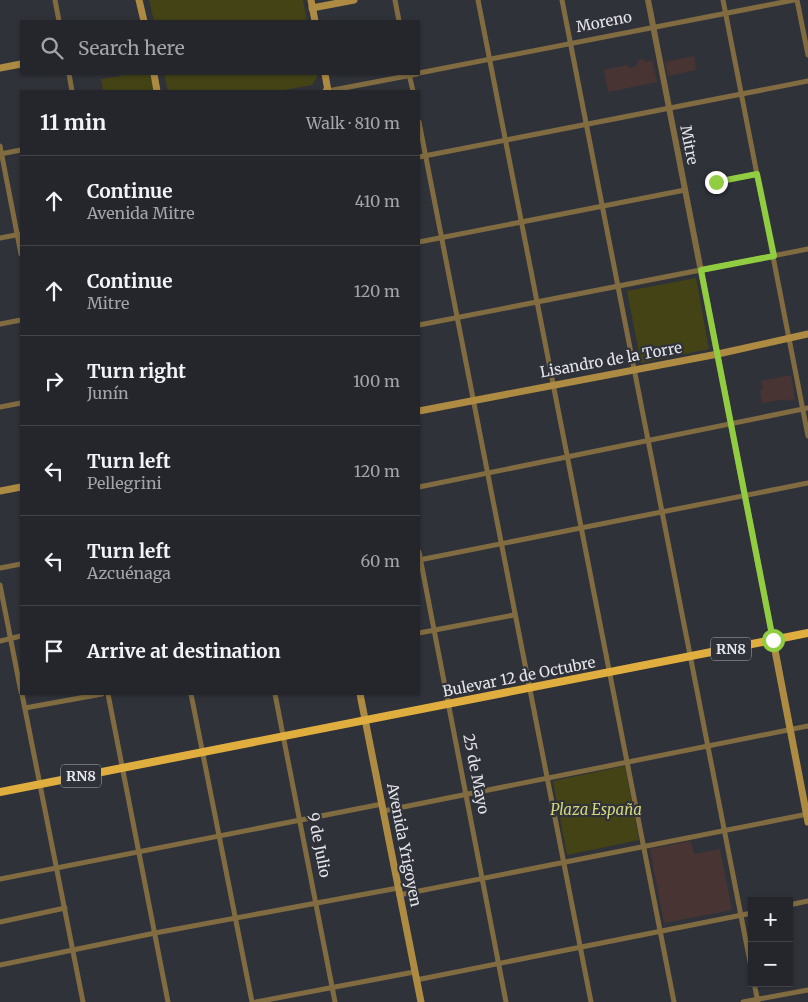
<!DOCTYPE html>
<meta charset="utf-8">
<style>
:root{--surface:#24262c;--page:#2c2e34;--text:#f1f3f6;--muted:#a3a5a9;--line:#414348}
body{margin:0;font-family:Merriweather,serif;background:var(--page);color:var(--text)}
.controls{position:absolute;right:15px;bottom:15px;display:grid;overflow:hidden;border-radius:0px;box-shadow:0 1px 4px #0004}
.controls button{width:45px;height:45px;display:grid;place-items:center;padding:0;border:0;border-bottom:1px solid var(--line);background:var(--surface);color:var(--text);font:25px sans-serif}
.stop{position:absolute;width:15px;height:15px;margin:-11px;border:4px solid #90cd41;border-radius:50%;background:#fff}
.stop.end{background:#90cd41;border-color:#fff;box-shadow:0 1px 5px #0008}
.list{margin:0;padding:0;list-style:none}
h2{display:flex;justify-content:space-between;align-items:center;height:65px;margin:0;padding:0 20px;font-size:21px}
h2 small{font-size:16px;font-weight:400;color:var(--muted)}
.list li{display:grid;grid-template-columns:32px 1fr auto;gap:15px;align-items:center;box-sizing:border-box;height:90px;padding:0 20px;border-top:1px solid var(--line)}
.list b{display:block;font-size:19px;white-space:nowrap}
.list p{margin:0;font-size:16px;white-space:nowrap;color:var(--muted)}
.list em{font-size:16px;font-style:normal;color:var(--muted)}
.icon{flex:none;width:28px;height:28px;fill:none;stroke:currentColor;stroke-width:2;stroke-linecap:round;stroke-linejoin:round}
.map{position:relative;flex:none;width:808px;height:1002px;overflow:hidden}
.search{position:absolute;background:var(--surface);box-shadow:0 1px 4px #0004;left:20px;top:20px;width:400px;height:55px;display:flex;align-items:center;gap:12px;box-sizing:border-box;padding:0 18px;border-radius:0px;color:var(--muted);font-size:19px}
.panel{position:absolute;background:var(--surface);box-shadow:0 1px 4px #0004;left:20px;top:90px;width:400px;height:605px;border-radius:0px}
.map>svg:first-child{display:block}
</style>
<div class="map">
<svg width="808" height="1002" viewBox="0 0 808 1002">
<rect width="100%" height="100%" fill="#30323a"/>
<g fill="#493434">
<polygon points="694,56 696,70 668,76 665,62"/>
<polygon points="644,59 645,62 652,60 657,82 608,92 604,70 628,65 629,68 636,66 639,60"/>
<polygon points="791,375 795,399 786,401 786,399 762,403 760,390 763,389 761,381"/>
<polygon points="691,841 694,854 720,849 732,910 664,923 650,849"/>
</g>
<g fill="#434316">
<polygon points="149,0 303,0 307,21 154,21"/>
<polygon points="121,74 151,74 154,91 103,91 101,79 121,76"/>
<polygon points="164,74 317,74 317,77 312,85 279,91 168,91"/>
<polygon points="696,278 709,349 641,363 627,291"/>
<polygon points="625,766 639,840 567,855 553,781"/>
</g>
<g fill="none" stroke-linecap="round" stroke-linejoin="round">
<g stroke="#816c41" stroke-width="5">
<polyline points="55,0 59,21"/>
<polyline points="395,0 399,21"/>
<polyline points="478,0 674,1002"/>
<polyline points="562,0 752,972"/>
<polyline points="723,0 808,436"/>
<polyline points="797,0 808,55"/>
<polyline points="419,73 794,0"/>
<polyline points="69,74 72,91"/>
<polyline points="409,74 413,91"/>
<polyline points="328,91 417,74"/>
<polyline points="419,122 591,1002"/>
<polyline points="0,146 21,254"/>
<polyline points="0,154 21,150"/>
<polyline points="419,157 808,81"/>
<polyline points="716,182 757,174"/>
<polyline points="0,238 21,234"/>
<polyline points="419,242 685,190"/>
<polyline points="0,324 21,320"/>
<polyline points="419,325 808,249"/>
<polyline points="0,407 21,403"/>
<polyline points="419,487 808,408"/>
<polyline points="419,552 506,1002"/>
<polyline points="419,560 808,483"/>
<polyline points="0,568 21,564"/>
<polyline points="0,585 21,692"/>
<polyline points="419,633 514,615"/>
<polyline points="0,641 21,636"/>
<polyline points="22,694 83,1002"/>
<polyline points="108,694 168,1002"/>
<polyline points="191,694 252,1002"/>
<polyline points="275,694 335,1002"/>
<polyline points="25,708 102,694"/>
<polyline points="383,811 808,726"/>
<polyline points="0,879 382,804"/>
<polyline points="399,895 808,814"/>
<polyline points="789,905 808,901"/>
<polyline points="0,922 65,908"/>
<polyline points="0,965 155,933 398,888"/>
<polyline points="416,980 752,913"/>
<polyline points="754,983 758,1002"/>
<polyline points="256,1002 414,972"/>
<polyline points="743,1002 808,990"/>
</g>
<polyline stroke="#816c41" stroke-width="6" points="648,0 773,640"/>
<g stroke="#ae8b43" stroke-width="7">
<polyline points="139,0 144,21"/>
<polyline points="311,0 315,21"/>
<polyline points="312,8 354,0"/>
<polyline points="0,68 21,64"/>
<polyline points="154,74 157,91"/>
<polyline points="325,74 328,91 326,91"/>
<polyline points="419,411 718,354 808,334"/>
<polyline points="0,491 21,487"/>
<polyline points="773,640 808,822"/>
<polyline points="360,694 421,1002"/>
</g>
<polyline stroke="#e0ae3f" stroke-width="8" points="0,792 808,633"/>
</g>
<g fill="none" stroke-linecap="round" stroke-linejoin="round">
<polyline stroke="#90cd41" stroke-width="6" points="716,182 757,174 774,256 701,270 773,640"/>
</g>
<g text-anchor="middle" stroke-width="4.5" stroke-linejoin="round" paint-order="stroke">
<g fill="#30323a" stroke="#aeafb5" stroke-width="1">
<rect x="711" y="637.5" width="40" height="23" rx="4"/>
<rect x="61" y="764.5" width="40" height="23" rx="4"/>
</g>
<g font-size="14" font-weight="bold" fill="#e4e5ea">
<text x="731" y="654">RN8</text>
<text x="81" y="781">RN8</text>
</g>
<g font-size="15" fill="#e4e5ea" stroke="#30323a">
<text transform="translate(604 22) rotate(-11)" y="5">Moreno</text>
<text transform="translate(689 145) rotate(79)" y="5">Mitre</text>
<text transform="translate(611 360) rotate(-10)" y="5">Lisandro de la Torre</text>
<text transform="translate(519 677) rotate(-11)" y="5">Bulevar 12 de Octubre</text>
<text transform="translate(476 774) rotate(79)" y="5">25 de Mayo</text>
<text transform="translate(319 845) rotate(79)" y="5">9 de Julio</text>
<text transform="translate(404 845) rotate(79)" y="5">Avenida Yrigoyen</text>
</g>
<g font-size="15" font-style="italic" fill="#d4d779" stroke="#30323a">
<text x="596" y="815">Plaza España</text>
</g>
</g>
</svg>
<div class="controls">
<button>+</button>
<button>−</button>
</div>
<div class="stop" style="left:773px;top:640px"></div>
<div class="stop end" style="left:716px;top:182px"></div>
<div class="search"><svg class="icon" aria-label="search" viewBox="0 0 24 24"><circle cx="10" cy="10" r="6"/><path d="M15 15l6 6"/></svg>Search here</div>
<section class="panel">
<h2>11 min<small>Walk · 810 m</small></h2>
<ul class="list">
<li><svg class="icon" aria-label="ahead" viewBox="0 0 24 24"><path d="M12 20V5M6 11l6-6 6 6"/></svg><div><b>Continue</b><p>Avenida Mitre</p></div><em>410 m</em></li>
<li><svg class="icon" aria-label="ahead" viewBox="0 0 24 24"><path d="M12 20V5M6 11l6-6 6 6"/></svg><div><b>Continue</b><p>Mitre</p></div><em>120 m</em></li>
<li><svg class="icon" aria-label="right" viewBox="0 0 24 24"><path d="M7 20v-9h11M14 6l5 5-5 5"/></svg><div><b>Turn right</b><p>Junín</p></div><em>100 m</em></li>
<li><svg class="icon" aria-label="left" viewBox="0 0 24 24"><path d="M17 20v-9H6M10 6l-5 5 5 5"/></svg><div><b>Turn left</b><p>Pellegrini</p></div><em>120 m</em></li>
<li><svg class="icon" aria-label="left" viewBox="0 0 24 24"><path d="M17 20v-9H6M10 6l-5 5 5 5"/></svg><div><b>Turn left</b><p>Azcuénaga</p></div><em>60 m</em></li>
<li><svg class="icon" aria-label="arrive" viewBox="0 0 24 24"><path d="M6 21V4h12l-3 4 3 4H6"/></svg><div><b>Arrive at destination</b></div></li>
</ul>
</section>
</div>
